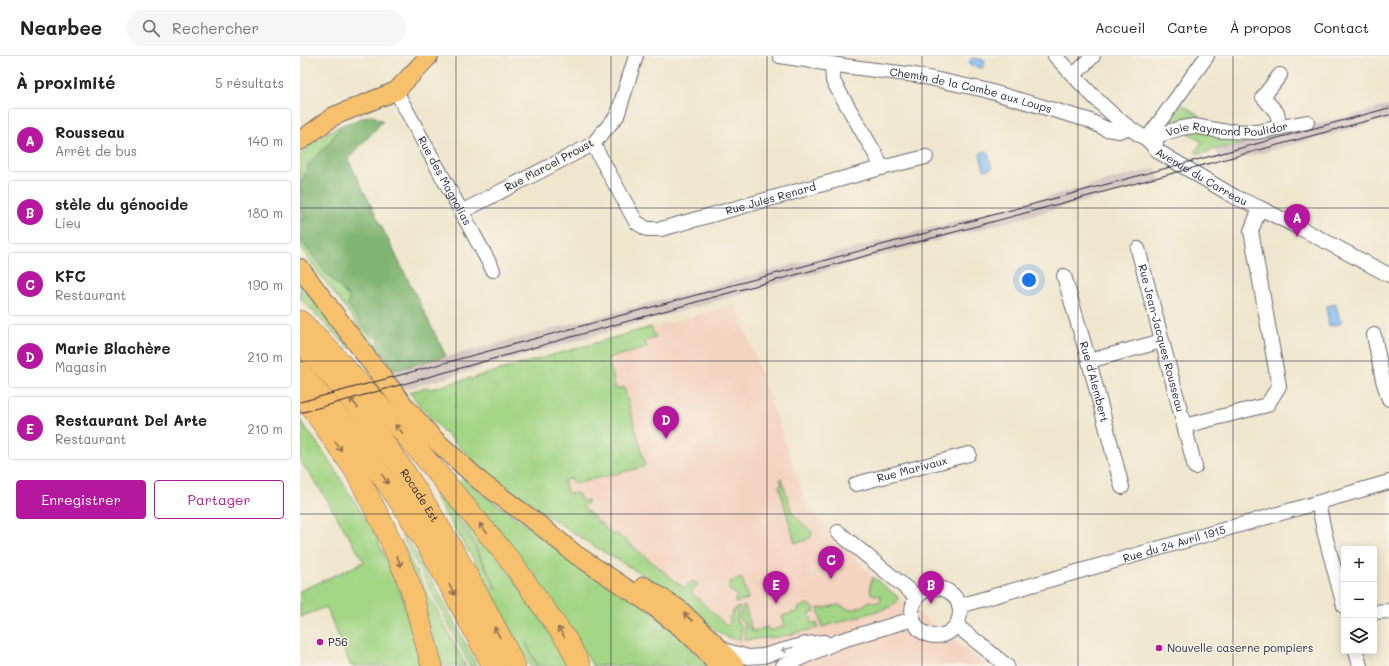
<!DOCTYPE html>
<html lang="fr">
<meta charset="utf-8">
<style>
:root{--surface:#fff;--page:#f6f6f6;--text:#222;--muted:#767676;--line:#e0e0e0;--accent:#b5179e}
body{margin:0;font-family:Mali,sans-serif;background:var(--page);color:var(--text)}
.controls{position:absolute;right:12px;bottom:12px;display:grid;overflow:hidden;border-radius:4px;box-shadow:0 2px 10px #0003}
.controls button{width:36px;height:36px;display:grid;place-items:center;padding:0;border:0;border-bottom:1px solid var(--line);background:var(--surface);color:var(--text);font:20px sans-serif}
.you{position:absolute;left:729px;top:224px;width:14px;height:14px;margin:-10px;border:3px solid #fff;border-radius:50%;background:#1a73e8;box-shadow:0 0 0 6px #1a73e833}
.badge{display:grid;place-items:center;width:26px;height:26px;border-radius:50%;background:var(--accent);color:#fff;font-size:13px;font-weight:700}
.pin{position:absolute;translate:-50% -33px;filter:drop-shadow(0 1px 2px #0008)}
.pin::after{content:'';position:absolute;top:21px;width:14px;height:12px;background:inherit;clip-path:polygon(0 0,100% 0,50% 100%)}
.list{margin:0;padding:0;list-style:none}
h2{display:flex;justify-content:space-between;align-items:center;height:52px;margin:0;padding:0 16px;font-size:17px}
h2 small{font-size:13px;font-weight:400;color:var(--muted)}
.list li{display:grid;grid-template-columns:26px 1fr auto;gap:12px;align-items:center;box-sizing:border-box;height:64px;margin:0 8px 8px;padding:0 8px;border:1px solid var(--line);border-radius:4px}
.list b{display:block;font-size:15px;white-space:nowrap}
.list p{margin:0;font-size:13px;white-space:nowrap;color:var(--muted)}
.list em{font-size:13px;font-style:normal;color:var(--muted)}
.actions{display:flex;gap:8px;padding:12px 16px}
.actions a{flex:1;padding:9px 0;border:1px solid var(--accent);border-radius:4px;text-align:center;font-size:14px;color:var(--accent)}
.actions .main{background:var(--accent);color:#fff}
.icon{flex:none;width:22px;height:22px;fill:none;stroke:currentColor;stroke-width:2;stroke-linecap:round;stroke-linejoin:round}
.map{position:relative;flex:none;width:1089px;height:610px;overflow:hidden}
header{display:flex;align-items:center;gap:24px;box-sizing:border-box;height:56px;padding:0 20px;background:var(--surface);border-bottom:1px solid var(--line)}
header strong{font-size:19px}
nav{display:flex;gap:22px;margin-inline-start:auto;font-size:14px}
.search{width:280px;height:36px;background:var(--page);display:flex;align-items:center;gap:10px;box-sizing:border-box;padding:0 14px;border-radius:22px;color:var(--muted);font-size:15px}
main{display:flex}
aside{flex:1;background:var(--surface)}
.map>svg:first-child{display:block}
</style>
<header>
<strong>Nearbee</strong>
<div class="search"><svg class="icon" aria-label="search" viewBox="0 0 24 24"><circle cx="10" cy="10" r="6"/><path d="M15 15l6 6"/></svg>Rechercher</div>
<nav><a>Accueil</a><a>Carte</a><a>À propos</a><a>Contact</a></nav>
</header>
<main>
<aside>
<h2>À proximité<small>5 résultats</small></h2>
<ul class="list">
<li><span class="badge">A</span><div><b>Rousseau</b><p>Arrêt de bus</p></div><em>140 m</em></li>
<li><span class="badge">B</span><div><b>stèle du génocide</b><p>Lieu</p></div><em>180 m</em></li>
<li><span class="badge">C</span><div><b>KFC</b><p>Restaurant</p></div><em>190 m</em></li>
<li><span class="badge">D</span><div><b>Marie Blachère</b><p>Magasin</p></div><em>210 m</em></li>
<li><span class="badge">E</span><div><b>Restaurant Del Arte</b><p>Restaurant</p></div><em>210 m</em></li>
</ul>
<div class="actions"><a class="main">Enregistrer</a><a>Partager</a></div>
</aside>
<div class="map">
<svg width="1089" height="610" viewBox="0 0 1089 610">
<rect width="100%" height="100%" fill="#f7f3e8"/>
<filter id="ink" filterUnits="userSpaceOnUse"><feTurbulence type="fractalNoise" baseFrequency=".025" numOctaves="2"/><feDisplacementMap in="SourceGraphic" scale="8" xChannelSelector="R" yChannelSelector="G"/><feConvolveMatrix kernelMatrix="1 2 1 2 8 2 1 2 1" color-interpolation-filters="sRGB"/></filter>
<filter id="wash" filterUnits="userSpaceOnUse"><feTurbulence type="fractalNoise" baseFrequency=".012" numOctaves="4" result="noise"/><feDisplacementMap in="SourceGraphic" scale="16" xChannelSelector="R" yChannelSelector="G"/><feGaussianBlur stdDeviation="0.9" result="paint"/><feColorMatrix in="noise" values="0 0 0 0 0 0 0 0 0 0 0 0 0 0 0 0 0 1.4 0 .05"/><feComposite in="paint" operator="in"/></filter>
<g filter="url(#wash)">
<rect width="100%" height="100%" fill="#f0e6cd"/>
<polygon fill="#f4d3c0" points="436,248 507,449 573,521 686,610 452,610 448,601 268,438 176,321"/>
<g fill="#d0c0bc">
<polygon points="1089,49 1089,63 934,104 935,106 923,110 915,93 939,89"/>
<polygon points="856,112 860,126 841,131 841,130 498,222 168,315 168,316 0,361 0,340"/>
</g>
<g fill="#a2d584" stroke="#627c60">
<polygon points="882,48 901,61 898,66 873,68 871,62"/>
<path d="M42 69 30 86 9 108 1 127 0 149 5 162 0 164V100C12 85 26 77 42 69Z"/>
<polygon points="885,75 987,75 927,92 924,91 900,98 895,96 902,86"/>
<polygon points="0,183 26,217 49,241 48,249 96,314 93,315 12,208 0,189"/>
<polygon points="0,225 51,293 50,294 0,242"/>
<polygon points="351,271 356,282 345,285 347,292 308,302 316,333 324,331 345,408 343,411 274,428 271,422 264,425 268,438 278,437 282,445 289,445 283,451 314,480 316,477 384,532 393,525 398,528 391,536 427,570 431,566 429,562 433,557 432,556 437,552 440,551 436,564 442,571 440,584 427,581 414,574 389,549 367,533 292,489 239,454 194,422 168,399 137,369 109,336 130,331 131,333 170,322 170,324 176,321"/>
<polygon points="1,365 27,401 66,464 70,467 98,530 104,546 121,610 51,610 26,551 0,561 0,535 64,506 19,431 0,405 0,366"/>
<path d="M163 422 185 440 348 552 409 610H293C266 565 237 522 204 481 189 463 173 445 158 427Z"/>
<polygon points="480,423 482,423 492,457 512,476 511,481 504,485 495,487 479,430 482,429"/>
<polygon points="139,436 160,466 197,533 162,464 156,456 142,436 206,512 272,610 238,610 225,584 237,610 230,610 180,514 134,439"/>
<polygon points="104,477 141,540 177,610 170,610 125,523 101,479"/>
<polygon points="101,486 166,610 143,610"/>
<path d="M573 521 598 541 597 546 588 552 522 571 518 552C525 553 530 550 537 549 540 549 542 550 546 552 554 555 562 551 569 545L579 547 581 540 571 538 570 529Z"/>
<polygon points="442,522 448,543 435,547 435,544 437,539 429,534 430,526"/>
<polygon points="507,548 514,552 515,556 510,557 512,568 517,567 518,572 479,581 444,584 445,569 439,563 443,550 445,550 452,575 468,571 469,575 485,570 482,560 499,555 498,552"/>
</g>
<polygon fill="#81b672" stroke="#526c56" points="71,59 83,65 48,103 146,300 96,314 76,289 79,284 64,272 48,249 49,241 26,217 0,183 0,164 5,161 0,149 1,127 9,108 30,86 42,69"/>
<g fill="#80bcf2" stroke="#516f96">
<polygon points="672,2 685,4 683,12 671,10 669,7 670,4"/>
<polygon points="683,95 688,96 692,112 684,114 680,98"/>
<polygon points="1036,248 1039,261 1042,264 1040,268 1029,270 1026,250"/>
</g>
</g>
<g filter="url(#ink)">
<g fill="none" stroke-linecap="round" stroke-linejoin="round">
<g stroke="#6a676e" stroke-width="16">
<g id="minor">
<path id="s1" d="M480 0 544 10 615 19 685 34 788 64 806 73 819 75 829 71"/>
<path d="M755 0C782 28 820 73 856 87"/>
<polyline points="774,19 793,0"/>
<path id="s2" d="M96 35 193 214"/>
<polyline points="980,72 977,57 963,41 980,19"/>
<path id="s3" d="M847 83 859 96 935 141 960 152 1002 173 1089 219"/>
<path id="s4" d="M847 83 881 72 894 70 922 75 957 76 1007 66"/>
<polyline points="847,83 907,0"/>
<path id="s5" d="M293 88 336 166 347 173H361L581 112 577 101 533 25 532 8"/>
<polyline points="581,112 626,101"/>
<polyline points="161,156 293,88 317,60 336,0"/>
<path id="s6" d="M838 193 895 411"/>
<path id="s7" d="M764 220 789 305 822 431"/>
<polyline points="1074,279 1083,324 1089,343"/>
<polyline points="789,305 862,285"/>
<polyline points="884,370 967,349 979,330 951,175 960,152"/>
<path id="s8" d="M556 428 669 398"/>
<polyline points="1018,447 1025,479 1044,550"/>
<polyline points="538,476 617,541"/>
<circle cx="636" cy="556" r="24"/>
<path id="s9" d="M659 550 1089 426"/>
<polyline points="1074,556 1089,555"/>
<polyline points="656,569 707,610"/>
<polyline points="420,593 448,601 463,600 506,588 524,586"/>
<polyline points="1056,595 1060,610"/>
<polyline points="483,610 539,585 613,563"/>
</g>
</g>
<g stroke="#6a676e" stroke-width="20">
<g id="major">
<polyline points="0,85 34,60 96,35 129,0"/>
<polyline points="0,212 75,312 104,349 134,383 181,426 241,470 275,498 353,550 385,575 404,593 417,610"/>
<polyline points="344,530 379,553 420,593 435,610"/>
</g>
</g>
<g stroke="#6a676e" stroke-width="22">
<g id="highway">
<polyline points="0,265 22,286 104,377 210,504 268,586 280,610"/>
<path id="s10" d="M0 286C91 379 157 494 215 610"/>
<polyline points="0,316 56,382 108,458 135,502 193,610"/>
<polyline points="0,335 54,413 84,470 110,529 132,610"/>
</g>
</g>
<use href="#minor" stroke="#fff" stroke-width="14"/>
<use href="#major" stroke="#f7c06c" stroke-width="18"/>
<use href="#highway" stroke="#f7c06c" stroke-width="21"/>
<g stroke="#22223b" stroke-width="1">
<polyline points="0,346 1089,52"/>
<polyline points="0,357 432,236 1089,59"/>
</g>
</g>
<defs><path id="oneway-shaft" d="M-6 0H5M1.5-3L5.5 0L1.5 3" fill="none" stroke-width="1.6" stroke-linecap="round" stroke-linejoin="round"/></defs>
<g stroke="#8c7154">
<use href="#oneway-shaft" transform="translate(54 347) rotate(-130)"/>
<use href="#oneway-shaft" transform="translate(99 373) rotate(-132)"/>
<use href="#oneway-shaft" transform="translate(38 390) rotate(55)"/>
<use href="#oneway-shaft" transform="translate(85 423) rotate(55)"/>
<use href="#oneway-shaft" transform="translate(183 472) rotate(-130)"/>
<use href="#oneway-shaft" transform="translate(99 505) rotate(67)"/>
<use href="#oneway-shaft" transform="translate(152 534) rotate(62)"/>
<use href="#oneway-shaft" transform="translate(388 561) rotate(-137)"/>
<use href="#oneway-shaft" transform="translate(197 576) rotate(-118)"/>
<use href="#oneway-shaft" transform="translate(261 576) rotate(-125)"/>
</g>
<use stroke="#9c9ca7" href="#oneway-shaft" transform="translate(487 593) rotate(164)"/>
</g>
<path fill="none" stroke="#22223b" stroke-width="1" stroke-opacity="0.55" d="M156 0V610M311 0V610M467 0V610M622 0V610M778 0V610M933 0V610M0 152H1089M0 305H1089M0 458H1089"/>
<g fill="#b5179e" stroke="#f7f3e8" stroke-width="1.5">
<circle cx="20" cy="586" r="4"/>
<circle cx="859" cy="592" r="4"/>
</g>
<g text-anchor="middle" stroke-width="3" stroke-linejoin="round" paint-order="stroke">
<g font-size="11" fill="#22223b" stroke="#f7f3e8">
<text dy="4" stroke="none"><textPath href="#s1" startOffset="194">Chemin de la Combe aux Loups</textPath></text>
<text dy="4" stroke="none"><textPath href="#s4" startOffset="82">Voie Raymond Poulidor</textPath></text>
<text transform="translate(249 109) rotate(-28)" y="4">Rue Marcel Proust</text>
<text dy="4" stroke="none"><textPath href="#s3" startOffset="67">Avenue du Carreau</textPath></text>
<text dy="4" stroke="none"><textPath href="#s2" startOffset="102">Rue des Magnolias</textPath></text>
<text dy="4" stroke="none"><textPath href="#s5" startOffset="230">Rue Jules Renard</textPath></text>
<text dy="4" stroke="none"><textPath href="#s6" startOffset="92">Rue Jean-Jacques Rousseau</textPath></text>
<text dy="4" stroke="none"><textPath href="#s7" startOffset="110">Rue d'Alembert</textPath></text>
<text dy="4" stroke="none"><textPath href="#s8" startOffset="58">Rue Marivaux</textPath></text>
<text dy="4" stroke="none"><textPath href="#s10" startOffset="195">Rocade Est</textPath></text>
<text dy="4" stroke="none"><textPath href="#s9" startOffset="224">Rue du 24 Avril 1915</textPath></text>
</g>
<g font-size="11" fill="#22223b" stroke="#f7f3e8" text-anchor="start">
<text x="28" y="590">P56</text>
<text x="867" y="596">Nouvelle caserne pompiers</text>
</g>
</g>
</svg>
<div class="controls">
<button>+</button>
<button>−</button>
<button><svg class="icon" aria-label="layers" viewBox="0 0 24 24"><path d="M12 4l9 5-9 5-9-5zM3 14l9 5 9-5"/></svg></button>
</div>
<div class="you"></div>
<div class="pin badge" style="left:997px;top:181px">A</div>
<div class="pin badge" style="left:631px;top:548px">B</div>
<div class="pin badge" style="left:531px;top:523px">C</div>
<div class="pin badge" style="left:366px;top:383px">D</div>
<div class="pin badge" style="left:476px;top:548px">E</div>
</div>
</main>
